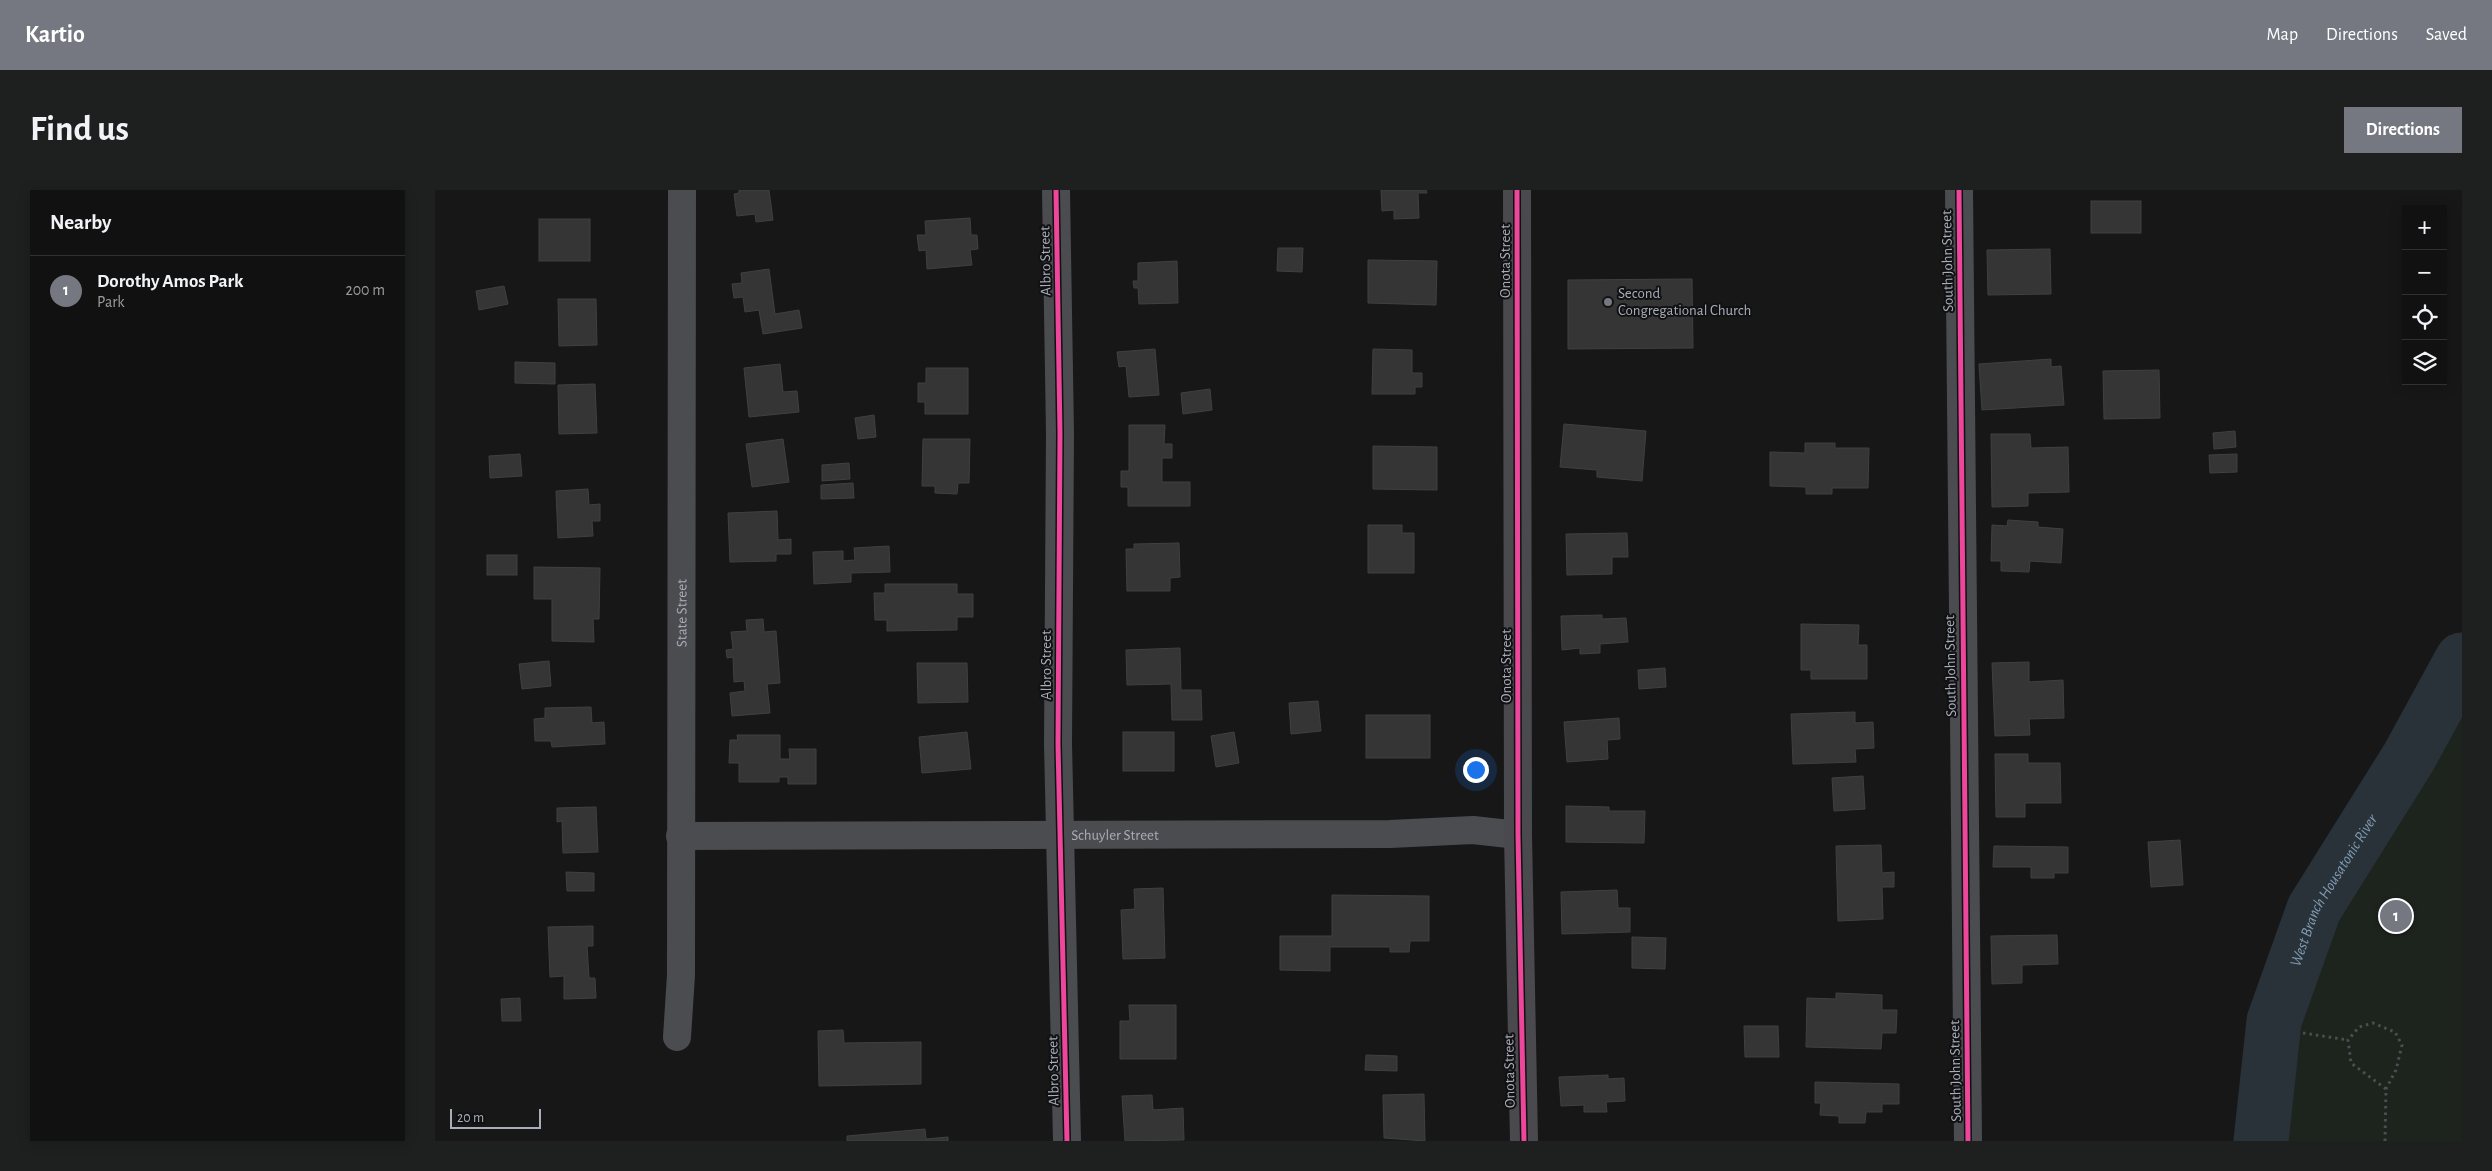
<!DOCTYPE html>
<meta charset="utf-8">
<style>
:root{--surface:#111;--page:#1e1f1f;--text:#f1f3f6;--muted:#9c9d9f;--line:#303131;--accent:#757880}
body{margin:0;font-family:"Alegreya Sans",sans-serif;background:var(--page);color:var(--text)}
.controls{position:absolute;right:15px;top:15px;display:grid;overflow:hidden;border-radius:0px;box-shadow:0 2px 12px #0003}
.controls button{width:45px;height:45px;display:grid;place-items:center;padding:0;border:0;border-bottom:1px solid var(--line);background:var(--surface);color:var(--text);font:25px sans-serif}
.scale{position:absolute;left:15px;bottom:12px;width:91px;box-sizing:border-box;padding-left:5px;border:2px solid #a8adb8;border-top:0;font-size:14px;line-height:18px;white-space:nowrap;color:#a8adb8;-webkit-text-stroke:4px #111113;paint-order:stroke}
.you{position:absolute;left:1040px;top:579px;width:18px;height:18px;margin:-12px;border:4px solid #fff;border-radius:50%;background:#1a73e8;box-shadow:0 0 0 8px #1a73e833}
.badge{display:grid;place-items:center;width:32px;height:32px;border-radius:50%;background:var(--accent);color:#fff;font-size:16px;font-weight:700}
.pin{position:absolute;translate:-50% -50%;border:2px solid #fff;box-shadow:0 1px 5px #0006}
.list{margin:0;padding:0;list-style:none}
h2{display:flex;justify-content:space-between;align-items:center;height:65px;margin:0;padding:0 20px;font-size:21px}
h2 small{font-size:16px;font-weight:400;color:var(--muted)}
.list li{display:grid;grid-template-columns:32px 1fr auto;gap:15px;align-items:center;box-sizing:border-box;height:70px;padding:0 20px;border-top:1px solid var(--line)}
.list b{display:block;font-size:19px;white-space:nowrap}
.list p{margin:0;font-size:16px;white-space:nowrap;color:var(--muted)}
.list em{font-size:16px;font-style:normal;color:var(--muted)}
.icon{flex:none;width:28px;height:28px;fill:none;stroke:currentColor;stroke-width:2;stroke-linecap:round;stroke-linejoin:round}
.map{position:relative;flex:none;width:2027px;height:951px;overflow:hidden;border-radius:0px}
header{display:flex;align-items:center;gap:30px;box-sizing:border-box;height:70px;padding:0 25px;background:var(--accent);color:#fff}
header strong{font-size:24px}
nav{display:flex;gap:28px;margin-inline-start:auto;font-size:18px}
.intro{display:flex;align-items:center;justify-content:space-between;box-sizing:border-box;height:120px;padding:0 30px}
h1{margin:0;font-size:35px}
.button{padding:12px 22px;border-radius:0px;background:var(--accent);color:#fff;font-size:18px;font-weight:700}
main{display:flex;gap:30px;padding:0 30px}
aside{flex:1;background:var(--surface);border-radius:0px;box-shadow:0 2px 12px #0003}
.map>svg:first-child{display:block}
</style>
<header>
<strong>Kartio</strong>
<nav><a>Map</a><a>Directions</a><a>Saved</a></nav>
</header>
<div class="intro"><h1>Find us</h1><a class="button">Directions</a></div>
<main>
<aside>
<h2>Nearby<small></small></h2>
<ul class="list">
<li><span class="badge">1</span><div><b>Dorothy Amos Park</b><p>Park</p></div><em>200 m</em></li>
</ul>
</aside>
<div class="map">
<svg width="2027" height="951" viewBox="0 0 2027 951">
<rect width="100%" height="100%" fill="#171717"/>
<polygon fill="#1d241e" points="2027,516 2027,951 1853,951 1852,925 1856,885 1872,802 1893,734 1914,689 1987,588"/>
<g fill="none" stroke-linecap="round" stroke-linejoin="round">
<path stroke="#2a3239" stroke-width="55" id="s1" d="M1826 951 1839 831 1879 719 1974 567 2027 470"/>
</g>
<g fill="#353536" stroke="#3f4043">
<polygon points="304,0 334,0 338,30 321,32 320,24 302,26 299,4 304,3"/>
<polygon points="946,0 991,0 992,3 983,3 984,28 959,29 959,20 947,21"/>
<rect x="1656" y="11" width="50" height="32"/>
<polygon points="535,28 536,45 542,45 543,59 535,60 537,75 492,79 491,60 484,61 482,45 491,45 490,31"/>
<rect x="104" y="29" width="51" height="42"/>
<polygon points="843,58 868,58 867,82 842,81"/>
<polygon points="1615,59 1616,104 1553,105 1552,60"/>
<polygon points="933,70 1002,71 1001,115 933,113"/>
<polygon points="742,71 743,113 704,114 703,98 699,98 698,91 703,91 703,73"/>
<polygon points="334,79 340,124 364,120 367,138 328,144 324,120 310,122 308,107 299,108 297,94 307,93 306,83"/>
<polygon points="1257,89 1258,158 1133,159 1133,90"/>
<polygon points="69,96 73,114 44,120 41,101"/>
<polygon points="123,109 161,109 162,155 124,156"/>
<polygon points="720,159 724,205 694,207 691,176 684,177 682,162"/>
<polygon points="938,159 977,160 977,183 987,183 987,197 980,197 980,204 937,204"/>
<polygon points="1616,169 1616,177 1626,176 1629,215 1547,220 1544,174"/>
<polygon points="80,172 120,173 120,194 80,193"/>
<polygon points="345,174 348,202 362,201 364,222 314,227 309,178"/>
<polygon points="491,178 533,178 533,224 490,224 490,212 483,212 483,193 491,193"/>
<polygon points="1724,180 1725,228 1669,229 1668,181"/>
<polygon points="160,194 162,243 124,244 123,195"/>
<polygon points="775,199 777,220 748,224 746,203"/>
<polygon points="439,225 441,247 423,249 420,228"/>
<polygon points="1129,234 1211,241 1207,291 1162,287 1162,280 1125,277"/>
<polygon points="694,235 730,235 729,254 737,254 737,268 727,268 727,292 755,292 755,316 693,316 693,297 686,297 686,281 694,281"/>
<polygon points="1800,241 1801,257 1779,259 1778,243"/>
<polygon points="1556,244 1595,244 1596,258 1633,257 1634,302 1593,303 1593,316 1557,317"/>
<polygon points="348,249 354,292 317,297 311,254"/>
<polygon points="488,249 535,249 534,293 523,293 522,304 500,303 500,296 487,296"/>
<polygon points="1370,253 1400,253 1400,258 1434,258 1433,298 1397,298 1397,304 1371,304 1371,297 1335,296 1335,262 1370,263"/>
<polygon points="938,256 1002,257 1002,300 938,299"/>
<polygon points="85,264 87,286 55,288 54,266"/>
<polygon points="1802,264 1802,282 1775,283 1774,265"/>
<polygon points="414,273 415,289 387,291 387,275"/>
<polygon points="418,293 419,308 386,309 386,295"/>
<polygon points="153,299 154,315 165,314 165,331 157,331 158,346 123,348 121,301"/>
<polygon points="342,321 343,350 356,349 356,364 341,364 341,371 295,372 293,323"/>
<polygon points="1573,330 1603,332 1603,337 1628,339 1626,373 1595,371 1594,382 1566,381 1566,371 1556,371 1557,335 1572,336"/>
<polygon points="933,335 967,335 967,343 979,343 979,383 933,383"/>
<polygon points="1192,343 1193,367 1177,367 1177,384 1132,385 1131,344"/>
<polygon points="744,353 745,387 735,388 735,401 692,401 691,359 699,359 699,354"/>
<polygon points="454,356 455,382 416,383 416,392 379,394 378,362 408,361 408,371 420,370 419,358"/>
<rect x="52" y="365" width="30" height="20"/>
<polygon points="99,377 165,378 164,429 158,429 159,452 117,451 117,409 99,409"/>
<polygon points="450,394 522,394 522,404 538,404 538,427 522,427 522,440 452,441 452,430 440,430 439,403 450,403"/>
<polygon points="1167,425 1167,429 1191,428 1193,452 1165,454 1165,463 1145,464 1145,458 1127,460 1126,426"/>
<polygon points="328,429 329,442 341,441 345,493 332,494 335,523 297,526 295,503 310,501 309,491 299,492 298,467 292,468 291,460 298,459 296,442 312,441 311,430"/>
<polygon points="1366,434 1424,435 1423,455 1432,455 1432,489 1376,489 1376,480 1366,480"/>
<polygon points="745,458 746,500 766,500 767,530 737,530 736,494 692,495 691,460"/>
<polygon points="114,471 116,496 87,499 84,474"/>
<polygon points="1594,472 1594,492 1628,490 1629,528 1594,529 1595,545 1560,546 1557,473"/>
<polygon points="482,473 532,473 533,512 483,513"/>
<polygon points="1230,478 1231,497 1204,499 1203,480"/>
<polygon points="883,511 886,541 856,544 854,513"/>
<polygon points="156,517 157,533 169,532 170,554 117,557 116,551 100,551 99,529 110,528 110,518"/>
<polygon points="1420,522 1420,533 1438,532 1439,558 1420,559 1421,572 1358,574 1356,524"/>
<rect x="931" y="525" width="64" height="43"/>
<polygon points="1184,528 1185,549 1172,550 1173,569 1132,572 1129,532"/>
<polygon points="532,542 536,579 487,583 484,547"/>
<rect x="688" y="542" width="51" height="39"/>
<polygon points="799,542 804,573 781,577 776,546"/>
<polygon points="302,545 345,545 345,569 355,569 354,559 381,559 381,594 353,594 353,587 344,587 344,592 304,592 304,573 294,573 295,550 303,550"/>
<polygon points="1560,564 1593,564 1593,573 1625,573 1626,613 1590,613 1590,627 1561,627"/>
<polygon points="1428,586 1430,619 1399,621 1397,588"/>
<polygon points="1131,616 1174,617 1174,621 1210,621 1209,653 1131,652"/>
<polygon points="161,617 163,662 128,663 127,631 122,632 122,618"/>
<polygon points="1745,650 1748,695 1716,697 1713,652"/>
<polygon points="1446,655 1447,683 1459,682 1459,697 1447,697 1448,729 1403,731 1401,656"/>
<polygon points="1559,656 1633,657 1633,683 1619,683 1619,688 1596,688 1596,677 1558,677"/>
<polygon points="131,682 159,683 159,701 132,701"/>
<polygon points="728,698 730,768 688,769 686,720 700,719 699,699"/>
<polygon points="1182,700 1183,718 1195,718 1195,742 1127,744 1126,702"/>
<polygon points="897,705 994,706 994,751 975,751 974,762 955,762 955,757 895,757 895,781 845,780 845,746 897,746"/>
<polygon points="158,736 158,756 152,756 154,788 160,788 161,808 129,809 129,786 115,787 113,737"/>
<polygon points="1622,745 1623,774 1587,775 1587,793 1557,794 1556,746"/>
<polygon points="1197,747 1231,748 1230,779 1197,778"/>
<polygon points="1401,803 1447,805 1447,820 1462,820 1461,843 1447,843 1446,859 1371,857 1372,808 1401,809"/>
<polygon points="85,808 86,831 67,831 66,809"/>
<polygon points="694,815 741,815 741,869 685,869 685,831 695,831"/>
<polygon points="1309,836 1343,836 1344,867 1310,867"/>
<polygon points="408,840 409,853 486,852 486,894 384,896 383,841"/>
<polygon points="931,865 962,866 962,881 930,880"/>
<polygon points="1173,885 1173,889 1189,888 1190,911 1171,912 1172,922 1149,922 1149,915 1126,916 1124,887"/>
<polygon points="1380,892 1464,894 1464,914 1447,914 1447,922 1431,922 1430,933 1404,933 1404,926 1385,925 1386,913 1380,913"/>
<polygon points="989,904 990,951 949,948 948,905"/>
<polygon points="717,905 718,920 748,918 749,950 690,951 687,906"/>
<polygon points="490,939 491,949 513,947 513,951 412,951 412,946"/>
</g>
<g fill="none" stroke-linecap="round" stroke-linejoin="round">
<g stroke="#4d4e52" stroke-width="3" stroke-dasharray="2.5 4" stroke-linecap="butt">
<polyline points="1868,843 1913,850"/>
<polyline points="1950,951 1951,899 1916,873 1913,850 1924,837 1938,833 1960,842 1967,855 1961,880 1951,899"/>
</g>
<g stroke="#4b4c50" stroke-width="28">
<polyline points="621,0 625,243 623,554 632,951"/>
<polyline points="1524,0 1533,951"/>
<path id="s2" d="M245 646 955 644 1038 640 1083 645"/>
<path id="s3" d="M242 847 246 785 247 0"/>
</g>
<polyline stroke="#4a4a4e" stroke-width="28" points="1082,0 1083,645 1089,951"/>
<g stroke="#111113" stroke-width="8">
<g id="cycleway">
<polyline points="621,0 625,243 623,554 632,951"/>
<polyline points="1082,0 1083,645 1089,951"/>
<polyline points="1524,0 1533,951"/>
</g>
</g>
<use href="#cycleway" stroke="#ed469a" stroke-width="5"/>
</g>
<circle fill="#757880" stroke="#111113" stroke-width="2" cx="1173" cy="112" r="5"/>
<g text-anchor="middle" stroke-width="4" stroke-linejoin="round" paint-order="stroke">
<g font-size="15" fill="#a8adb8" stroke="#111113">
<text transform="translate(610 71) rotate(-91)" y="5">Albro Street</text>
<text transform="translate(1070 71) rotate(-90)" y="5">Onota Street</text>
<text transform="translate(1512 71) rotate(-91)" y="5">South John Street</text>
<text dy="5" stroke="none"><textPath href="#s3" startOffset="424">State Street</textPath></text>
<text transform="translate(611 475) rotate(-90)" y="5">Albro Street</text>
<text transform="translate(1071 476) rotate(-90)" y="5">Onota Street</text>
<text transform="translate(1515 476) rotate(-91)" y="5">South John Street</text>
<text dy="5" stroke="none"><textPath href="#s2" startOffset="435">Schuyler Street</textPath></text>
<text transform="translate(618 881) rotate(-91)" y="5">Albro Street</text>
<text transform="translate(1074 881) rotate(-91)" y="5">Onota Street</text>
<text transform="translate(1520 881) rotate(-91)" y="5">South John Street</text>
</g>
<g font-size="15" fill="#a8adb8" stroke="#111113" text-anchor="start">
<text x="1183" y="108">Second<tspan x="1183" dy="17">Congregational Church</tspan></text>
</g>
<g font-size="16" font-style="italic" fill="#7f9bb3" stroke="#111113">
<text dy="6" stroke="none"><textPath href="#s1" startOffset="265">West Branch Housatonic River</textPath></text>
</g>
</g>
</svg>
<div class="controls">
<button>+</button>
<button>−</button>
<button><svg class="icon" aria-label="locate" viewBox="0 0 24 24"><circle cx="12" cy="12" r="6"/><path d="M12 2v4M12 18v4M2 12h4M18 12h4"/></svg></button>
<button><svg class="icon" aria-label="layers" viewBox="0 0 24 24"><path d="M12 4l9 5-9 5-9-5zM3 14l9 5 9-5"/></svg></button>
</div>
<div class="scale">20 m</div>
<div class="you"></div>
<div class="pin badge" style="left:1961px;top:726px">1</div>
</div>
</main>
